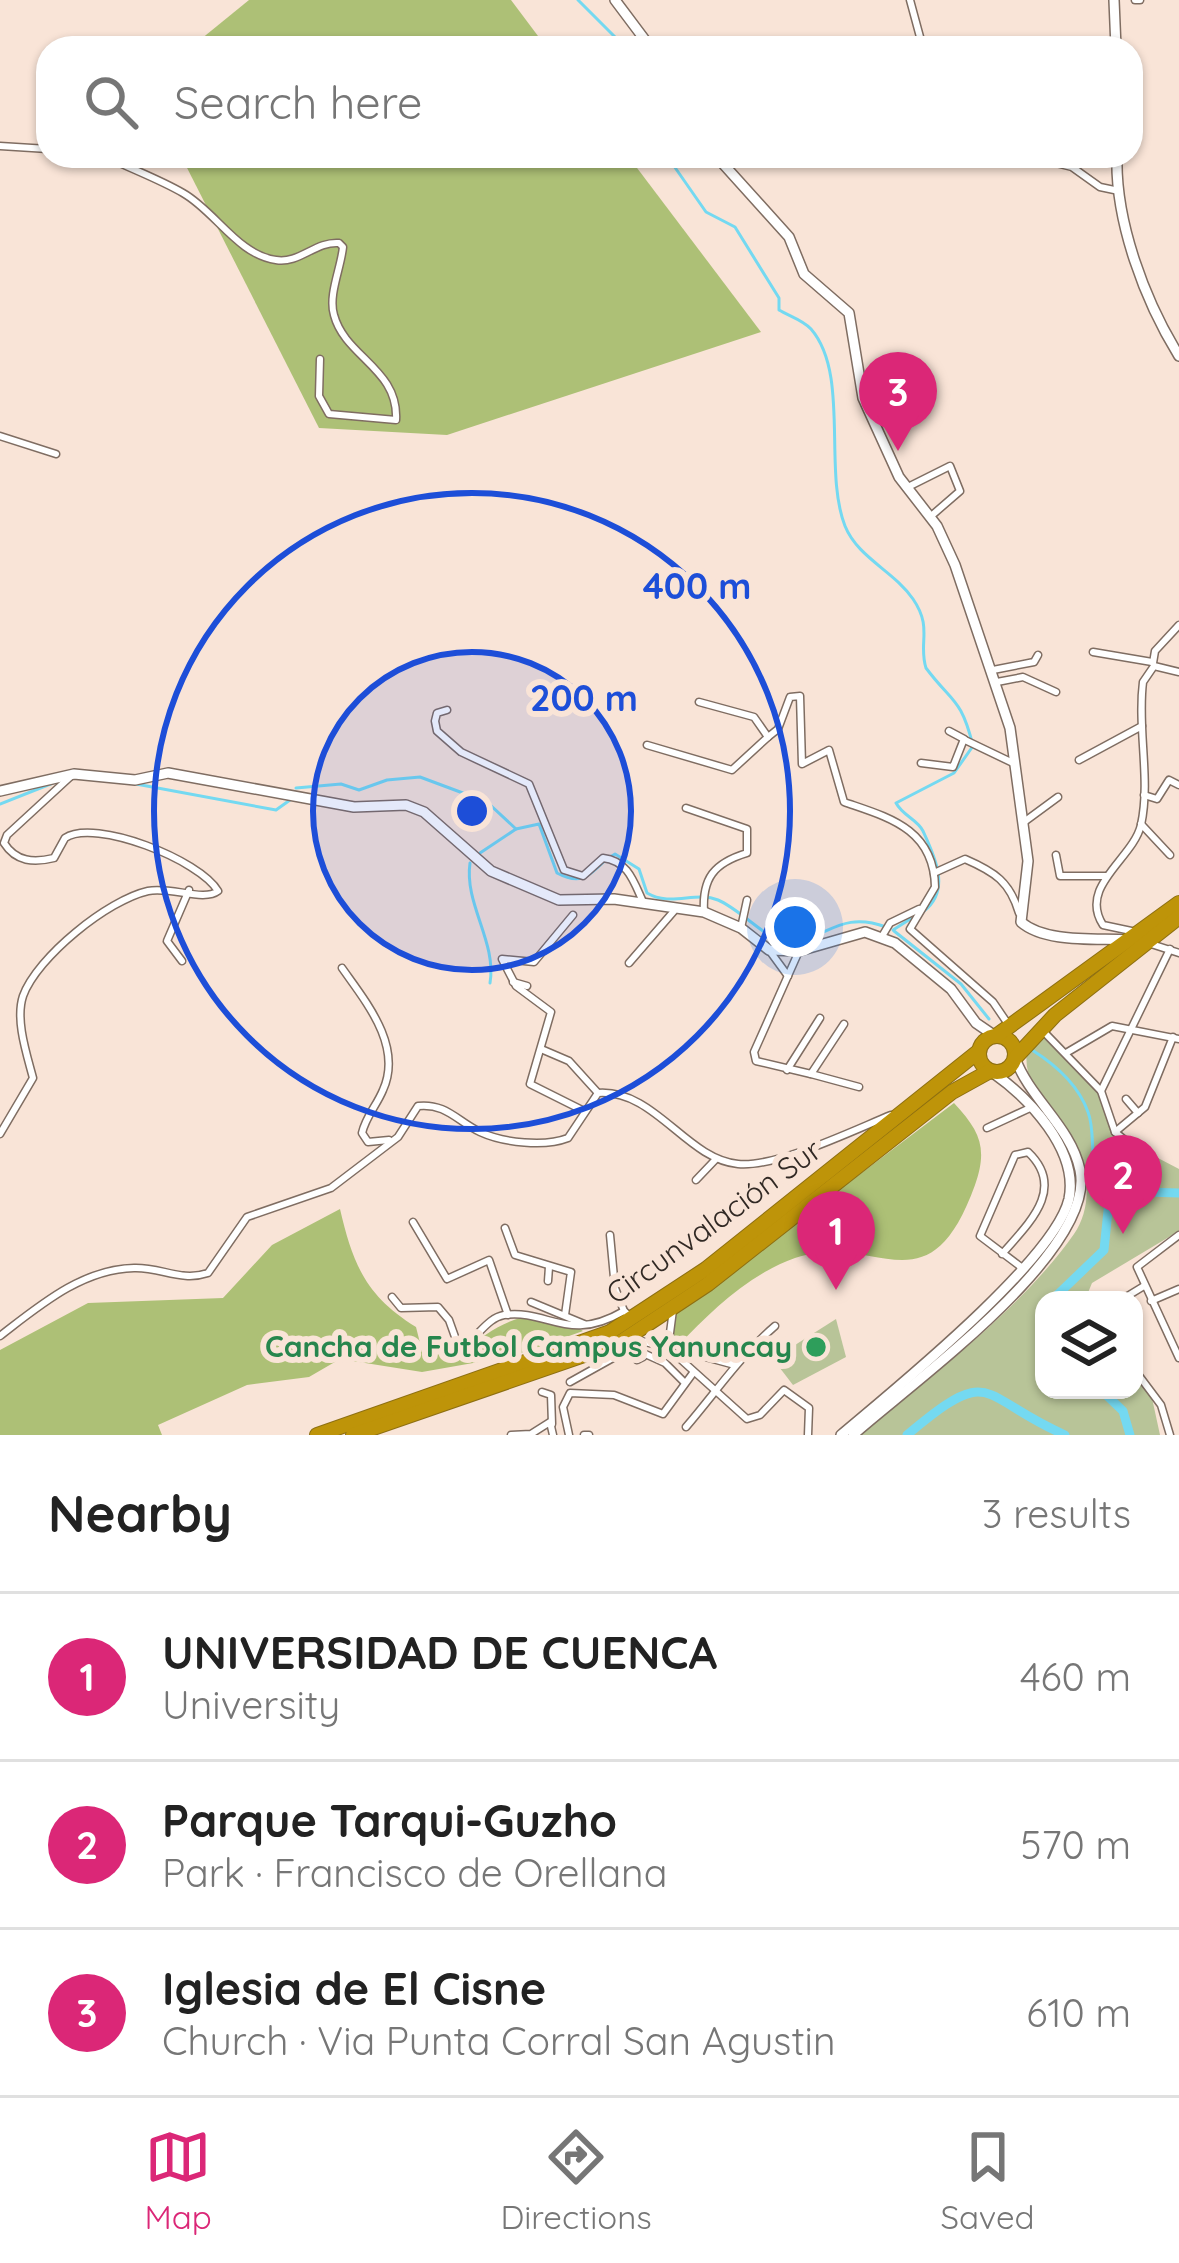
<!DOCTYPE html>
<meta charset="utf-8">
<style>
:root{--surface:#fff;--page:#f6f6f6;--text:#222;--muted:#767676;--line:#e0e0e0;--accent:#db2777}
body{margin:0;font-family:Quicksand,sans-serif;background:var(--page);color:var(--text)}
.controls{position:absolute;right:36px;bottom:36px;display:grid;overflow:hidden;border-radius:24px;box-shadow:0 3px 9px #0004}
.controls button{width:108px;height:108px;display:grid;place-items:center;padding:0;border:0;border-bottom:3px solid var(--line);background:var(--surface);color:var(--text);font:60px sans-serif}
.you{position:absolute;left:795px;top:927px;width:42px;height:42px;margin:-30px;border:9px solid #fff;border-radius:50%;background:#1a73e8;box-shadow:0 0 0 18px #1a73e833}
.badge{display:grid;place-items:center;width:78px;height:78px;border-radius:50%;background:var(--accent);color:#fff;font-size:39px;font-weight:700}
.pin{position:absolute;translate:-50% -99px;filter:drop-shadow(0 3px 6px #0008)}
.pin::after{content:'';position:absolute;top:63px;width:42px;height:36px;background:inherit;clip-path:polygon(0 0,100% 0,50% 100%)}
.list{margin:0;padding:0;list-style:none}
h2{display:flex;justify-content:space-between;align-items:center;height:156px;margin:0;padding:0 48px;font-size:51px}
h2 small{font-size:39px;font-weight:400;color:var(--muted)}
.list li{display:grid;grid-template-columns:78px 1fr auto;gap:36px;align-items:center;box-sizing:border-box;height:168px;padding:0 48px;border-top:3px solid var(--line)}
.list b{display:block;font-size:45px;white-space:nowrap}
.list p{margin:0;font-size:39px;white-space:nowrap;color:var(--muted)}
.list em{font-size:39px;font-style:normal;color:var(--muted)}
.icon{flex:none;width:66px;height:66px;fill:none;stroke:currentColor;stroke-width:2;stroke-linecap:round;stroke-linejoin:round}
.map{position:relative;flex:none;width:1179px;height:1435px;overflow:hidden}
.search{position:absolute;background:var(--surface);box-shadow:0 3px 9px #0004;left:36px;right:36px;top:36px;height:132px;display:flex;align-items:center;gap:30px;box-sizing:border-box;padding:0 42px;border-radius:36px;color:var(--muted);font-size:45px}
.sheet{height:660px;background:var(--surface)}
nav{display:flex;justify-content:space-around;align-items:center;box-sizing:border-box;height:168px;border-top:3px solid var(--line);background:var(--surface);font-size:33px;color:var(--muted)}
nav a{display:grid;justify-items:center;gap:6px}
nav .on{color:var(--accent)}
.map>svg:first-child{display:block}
</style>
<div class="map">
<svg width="1179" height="1435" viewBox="0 0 1179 1435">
<rect width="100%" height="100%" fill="#f9e4d7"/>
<g fill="#b8c498">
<path d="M1043 1035 1099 1092 1112 1134 1179 1169V1231L1092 1283 1085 1300H1044V1390H1134V1375L1152 1398 1160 1435H861C929 1378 1024 1306 1074 1234 1086 1217 1090 1191 1084 1172 1072 1131 1020 1095 1027 1050Z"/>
<polygon points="836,1319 846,1357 793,1385 773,1359"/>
</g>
<g fill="#adc076">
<polygon points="249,0 511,0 547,48 190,48"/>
<polygon points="181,156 628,156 761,332 447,435 319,428"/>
<path d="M954 1103C980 1131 988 1148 975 1185 928 1315 876 1230 795 1258 748 1275 711 1311 678 1346L670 1342 666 1333 671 1317Z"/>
<path d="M340 1209C353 1265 366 1296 416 1327L422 1351 461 1353C501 1321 535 1300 583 1331L513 1356 422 1372 340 1359 309 1377 247 1385 158 1425 162 1435H0V1350L88 1303 223 1298 272 1245Z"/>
</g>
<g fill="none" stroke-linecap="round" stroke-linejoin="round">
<g stroke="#74d9f1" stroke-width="3">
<polyline points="578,0 626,48"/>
<path d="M667 156 706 212 735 227 779 298V310C789 316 803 320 811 329 850 374 823 470 845 526 858 558 894 571 913 599 933 628 918 643 926 668 952 703 961 697 973 746L954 773 896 803C903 816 917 819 923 831 935 857 951 890 924 911"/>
<polyline points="136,784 276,810 290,800"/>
<path d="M296 788 341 784 359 790 387 780 420 777 487 802 516 829 539 824 557 873C589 890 592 866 615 854L639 869 647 893C671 907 695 891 718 900 740 909 772 944 788 943 827 939 840 910 886 927"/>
<polyline points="0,804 53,783"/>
<polyline points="480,853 516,829"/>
<path d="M470 863C464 904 497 942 490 983"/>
<polyline points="893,930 915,916"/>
<polyline points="894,931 961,984 989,1019"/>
<path d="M1032 1050C1056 1065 1078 1084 1088 1112 1098 1138 1084 1172 1110 1191"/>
</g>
<g stroke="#74d9f1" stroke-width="9">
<polyline points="1052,1300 1104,1250 1110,1191 1179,1193"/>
<polyline points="1101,1390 1123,1411 1130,1435"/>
<path d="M907 1435C994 1362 977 1396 1065 1435"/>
</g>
<g stroke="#7f6d62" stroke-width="9">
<g id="street">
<polyline points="910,0 923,48"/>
<polyline points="1135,0 1140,0"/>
<polyline points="0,146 48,149"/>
<path d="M105 156C131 169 159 179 183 193 215 211 238 255 276 260 299 264 316 241 339 243L343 247C341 268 328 295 334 315 345 357 399 369 396 420L329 414 319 396 320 359"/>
<polyline points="1027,156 1072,167 1100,187 1119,191"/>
<polyline points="0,436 56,454"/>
<polyline points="906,488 950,466 960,491 930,517"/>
<polyline points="1093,652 1152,662"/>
<polyline points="1153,663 1155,651 1179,625"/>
<polyline points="993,670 1034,662 1038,655"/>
<polyline points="997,682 1023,677 1056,692"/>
<path d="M699 702 754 717 768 737 778 729 790 697 800 696 802 764 829 750 844 802C887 817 934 828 935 887L910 929 993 1002 1008 1024"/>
<path d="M447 710 437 713 435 721 437 731 461 752 529 784 564 870 583 876 603 858C629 861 634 883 644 904"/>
<polyline points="965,740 1013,763"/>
<polyline points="647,745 732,770 768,737"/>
<polyline points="1079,760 1142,726"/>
<polyline points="921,763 953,767 964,739 949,731"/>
<polyline points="1144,795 1157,799 1169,780 1179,785"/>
<path d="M686 808 747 829V853C714 863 702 878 704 912"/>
<polyline points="1024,822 1058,797"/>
<polyline points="1141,824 1170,855"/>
<polyline points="1056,855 1060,876 1106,876"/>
<path d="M934 873 965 859C995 872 1010 882 1019 913"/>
<polyline points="573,915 534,962 502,959 516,986 551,1012 530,1084 584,1111"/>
<polyline points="741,928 747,900"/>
<path d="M1136 932 1103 925C1078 886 1133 859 1141 825 1151 779 1137 729 1143 682L1154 666 1179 672"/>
<polyline points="881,938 890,923 919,909"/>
<polyline points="1148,943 1179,953"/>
<polyline points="769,950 788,976"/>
<polyline points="799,951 754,1052 756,1061 811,1074 844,1024"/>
<polyline points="182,961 167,941 189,890"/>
<polyline points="629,963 674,911"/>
<path d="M342 968C366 1002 403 1046 383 1090 377 1105 366 1116 362 1133L368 1142 389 1140"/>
<polyline points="513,982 527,986"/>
<polyline points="1043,1031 1101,1091 1115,1132 1141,1153"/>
<polyline points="541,1049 569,1061 598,1093"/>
<polyline points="1066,1053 1112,1026 1179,1039"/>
<polyline points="787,1070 820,1018"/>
<polyline points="811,1074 859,1087"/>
<polyline points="1101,1091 1170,949"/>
<polyline points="1126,1099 1138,1113"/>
<polyline points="987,1128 1030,1108"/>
<polyline points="1115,1132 1145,1107 1173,1037"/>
<path d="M0 1134 33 1078C27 1055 15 1020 23 996 37 957 108 900 148 891 170 886 204 902 218 891 200 860 95 818 65 838L54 858C34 863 16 862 4 843L7 835 70 777"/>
<polyline points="696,1180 716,1159"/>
<polyline points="413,1222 447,1279 489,1260 508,1315"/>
<polyline points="505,1228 515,1255 571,1272 565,1315"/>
<polyline points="610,1235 615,1288 624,1311"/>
<polyline points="1179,1235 1137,1267 1179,1358"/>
<path d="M1002 1254C1028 1224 1067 1189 1028 1152L1015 1155 980 1236 1021 1267"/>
<polyline points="548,1281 549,1267"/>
<path d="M392 1297 401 1308 438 1307 449 1320 459 1348C476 1341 486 1318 504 1315 549 1309 567 1344 624 1311L630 1316"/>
<polyline points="1121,1300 1144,1286"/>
<polyline points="1151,1301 1179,1289"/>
<polyline points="531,1302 584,1324"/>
<path d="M0 1336C39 1306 82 1269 134 1268 161 1267 181 1282 208 1273L247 1217 331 1188 398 1137 418 1106C446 1103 457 1121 480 1132 504 1143 545 1147 568 1138L598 1093C655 1089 686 1159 738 1164 776 1168 854 1130 891 1115"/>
<polyline points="634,1339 668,1348 747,1419 760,1415 784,1390 809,1408 808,1435"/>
<polyline points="668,1348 673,1310"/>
<polygon points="640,1351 643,1357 637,1360 634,1353"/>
<polyline points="643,1353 665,1363 685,1383"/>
<polyline points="698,1355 735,1365"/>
<polyline points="1134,1369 1161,1405 1170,1435"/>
<polyline points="570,1382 622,1353 634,1353"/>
<polyline points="542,1392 551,1395 552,1424"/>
<path d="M686 1427C716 1392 740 1356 775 1326"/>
<polyline points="511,1435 531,1434 550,1422 553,1435"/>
<polyline points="569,1435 563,1407 570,1393 614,1395 663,1414 693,1373"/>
<polyline points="584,1435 589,1435"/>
</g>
</g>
<g stroke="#7f6d62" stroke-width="12">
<g id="secondary">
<polyline points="615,0 651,48"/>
<polyline points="1114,0 1116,48"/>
<path d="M716 156 789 237 804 274 849 313 863 398 899 477 937 526 955 565 1010 728 1028 861 1021 922C1045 943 1096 938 1128 940"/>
<path d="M1117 156C1115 222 1145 301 1179 356"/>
<polyline points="0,791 74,774 135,780 168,773 354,807 406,805 424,812 491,871 559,900 614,899 704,912 741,928 769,950 799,951 865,932 895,943 951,989 976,1023 995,1036"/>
<path d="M841 1435C893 1391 1055 1260 1069 1199 1079 1150 1029 1098 992 1072"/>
<path d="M853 1435C910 1384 1097 1251 1080 1170 1071 1127 1030 1099 1015 1058"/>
</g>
</g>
<g stroke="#8d6f12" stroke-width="16">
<g id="highway">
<circle cx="997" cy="1054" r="18"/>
<polyline points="996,1036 1179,903"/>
<polyline points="1016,1057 1055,1015 1179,917"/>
<polyline points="317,1435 610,1332 706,1269 979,1051"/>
<polyline points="353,1435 619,1343 708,1284 952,1092 990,1071"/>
</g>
</g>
<use href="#street" stroke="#fff" stroke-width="6"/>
<use href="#secondary" stroke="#fff" stroke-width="9"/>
<use href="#highway" stroke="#be9409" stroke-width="14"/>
</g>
<circle cx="472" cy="811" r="159" fill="#1d4ed8" fill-opacity=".12"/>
<g fill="none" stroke="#1d4ed8" stroke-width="6">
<circle cx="472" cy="811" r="159"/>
<circle cx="472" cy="811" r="318"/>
</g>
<circle fill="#2e9e5b" stroke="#f9e4d7" stroke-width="4.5" cx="816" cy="1347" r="12"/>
<g text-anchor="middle" stroke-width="12" stroke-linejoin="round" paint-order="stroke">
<g font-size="30" fill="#312924" stroke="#f9e4d7">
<text transform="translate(714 1222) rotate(-36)" y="10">Circunvalación Sur</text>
</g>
<g font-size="30" font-weight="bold" fill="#27864d" stroke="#f9e4d7" text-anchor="end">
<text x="792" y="1357">Cancha de Futbol Campus Yanuncay</text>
</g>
</g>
<circle cx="472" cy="811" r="18" fill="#1d4ed8" stroke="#f9e4d7" stroke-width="6"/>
<g font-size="36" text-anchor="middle" font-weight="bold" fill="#1d4ed8" stroke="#f9e4d7" stroke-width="12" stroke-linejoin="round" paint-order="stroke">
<text x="697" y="599">400 m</text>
<text x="584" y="711">200 m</text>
</g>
</svg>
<div class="controls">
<button><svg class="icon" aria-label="layers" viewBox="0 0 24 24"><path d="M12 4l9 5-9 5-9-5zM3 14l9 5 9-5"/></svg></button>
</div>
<div class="you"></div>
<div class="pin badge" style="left:836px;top:1290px">1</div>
<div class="pin badge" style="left:1123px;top:1234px">2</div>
<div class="pin badge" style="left:898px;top:451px">3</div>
<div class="search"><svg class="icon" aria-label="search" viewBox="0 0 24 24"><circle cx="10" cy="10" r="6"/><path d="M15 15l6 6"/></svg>Search here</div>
</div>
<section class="sheet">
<h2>Nearby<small>3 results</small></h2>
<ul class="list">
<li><span class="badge">1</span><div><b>UNIVERSIDAD DE CUENCA</b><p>University</p></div><em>460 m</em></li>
<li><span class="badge">2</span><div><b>Parque Tarqui-Guzho</b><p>Park · Francisco de Orellana</p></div><em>570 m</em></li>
<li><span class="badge">3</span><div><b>Iglesia de El Cisne</b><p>Church · Via Punta Corral San Agustin</p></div><em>610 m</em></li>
</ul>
</section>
<nav>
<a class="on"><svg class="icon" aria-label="map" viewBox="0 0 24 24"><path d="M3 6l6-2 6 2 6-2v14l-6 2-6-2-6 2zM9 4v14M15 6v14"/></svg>Map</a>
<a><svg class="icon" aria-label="directions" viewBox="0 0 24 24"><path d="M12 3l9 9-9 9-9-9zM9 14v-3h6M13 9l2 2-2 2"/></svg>Directions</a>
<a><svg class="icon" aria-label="saved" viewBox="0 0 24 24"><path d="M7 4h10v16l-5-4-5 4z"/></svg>Saved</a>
</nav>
